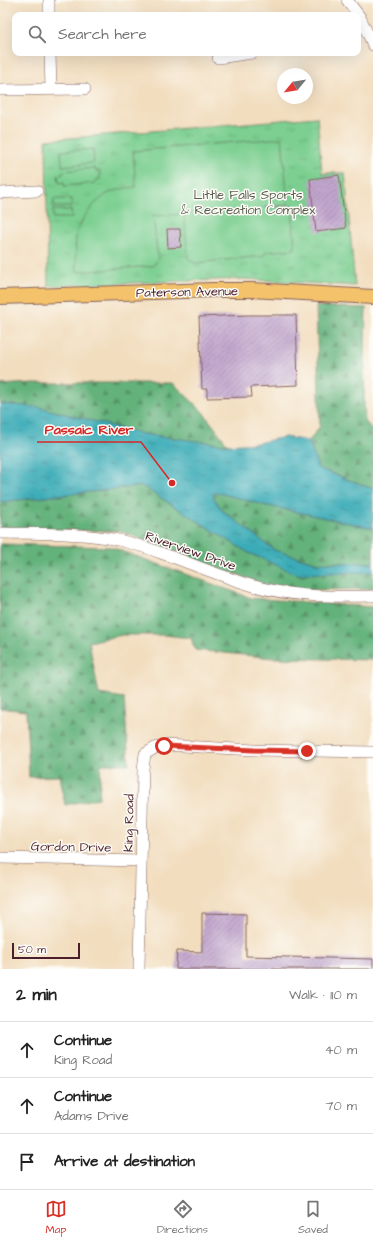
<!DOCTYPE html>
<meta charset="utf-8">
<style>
:root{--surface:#fff;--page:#f6f6f6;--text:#222;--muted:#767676;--line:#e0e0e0;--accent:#d93025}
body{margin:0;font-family:"Architects Daughter",sans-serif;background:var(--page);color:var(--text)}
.compass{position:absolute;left:277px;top:68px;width:36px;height:36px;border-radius:50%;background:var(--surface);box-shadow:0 4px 16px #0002;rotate:240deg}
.scale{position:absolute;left:12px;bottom:10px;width:68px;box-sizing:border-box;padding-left:4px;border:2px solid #4a1f2b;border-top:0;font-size:11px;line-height:14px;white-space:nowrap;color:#4a1f2b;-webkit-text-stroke:3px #fdfcf7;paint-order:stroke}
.stop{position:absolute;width:12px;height:12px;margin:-9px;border:3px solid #d93025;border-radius:50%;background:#fff}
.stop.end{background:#d93025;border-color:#fff;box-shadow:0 1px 4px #0008}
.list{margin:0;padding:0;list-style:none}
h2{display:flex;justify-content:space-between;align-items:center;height:52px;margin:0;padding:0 16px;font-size:17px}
h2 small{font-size:13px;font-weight:400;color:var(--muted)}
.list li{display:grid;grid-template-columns:26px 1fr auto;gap:12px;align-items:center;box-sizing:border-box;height:56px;padding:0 16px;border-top:1px solid var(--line)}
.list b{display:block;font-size:15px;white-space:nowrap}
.list p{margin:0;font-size:13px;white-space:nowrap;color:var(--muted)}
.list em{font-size:13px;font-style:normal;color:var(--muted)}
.icon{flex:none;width:22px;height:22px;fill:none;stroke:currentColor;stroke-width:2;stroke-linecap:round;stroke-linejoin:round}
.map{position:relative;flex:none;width:373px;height:969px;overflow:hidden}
.search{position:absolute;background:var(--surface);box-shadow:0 4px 16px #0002;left:12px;right:12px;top:12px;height:44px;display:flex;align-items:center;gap:10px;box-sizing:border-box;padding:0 14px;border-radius:8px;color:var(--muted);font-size:15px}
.sheet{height:220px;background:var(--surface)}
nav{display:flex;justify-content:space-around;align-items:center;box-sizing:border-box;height:56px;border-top:1px solid var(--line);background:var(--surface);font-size:11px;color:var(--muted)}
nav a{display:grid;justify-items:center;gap:2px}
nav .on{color:var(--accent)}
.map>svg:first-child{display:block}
</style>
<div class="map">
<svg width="373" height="969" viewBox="0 0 373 969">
<defs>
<pattern id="forest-firs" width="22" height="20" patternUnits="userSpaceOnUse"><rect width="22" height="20" fill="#64b27b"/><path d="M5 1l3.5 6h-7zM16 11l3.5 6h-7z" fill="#549065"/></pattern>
<pattern id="park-tufts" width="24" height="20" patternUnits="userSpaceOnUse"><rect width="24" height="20" fill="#7bcf91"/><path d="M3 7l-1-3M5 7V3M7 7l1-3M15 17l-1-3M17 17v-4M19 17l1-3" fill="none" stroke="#6cb17d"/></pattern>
<pattern id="water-ripples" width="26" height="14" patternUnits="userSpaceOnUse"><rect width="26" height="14" fill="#3bacb7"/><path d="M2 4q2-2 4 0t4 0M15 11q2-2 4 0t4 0" fill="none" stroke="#348b95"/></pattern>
<pattern id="building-hatch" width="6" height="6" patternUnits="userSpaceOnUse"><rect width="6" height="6" fill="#c1a6cd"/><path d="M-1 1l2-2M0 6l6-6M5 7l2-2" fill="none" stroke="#9f87a7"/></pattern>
</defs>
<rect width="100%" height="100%" fill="#fdfcf7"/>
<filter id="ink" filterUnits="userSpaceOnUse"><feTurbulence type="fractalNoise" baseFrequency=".025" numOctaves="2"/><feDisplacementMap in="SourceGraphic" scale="8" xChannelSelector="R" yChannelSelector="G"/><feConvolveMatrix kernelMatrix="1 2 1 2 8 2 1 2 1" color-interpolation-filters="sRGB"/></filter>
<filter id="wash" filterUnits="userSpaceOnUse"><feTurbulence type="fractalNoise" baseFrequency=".012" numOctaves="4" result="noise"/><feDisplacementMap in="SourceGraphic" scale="16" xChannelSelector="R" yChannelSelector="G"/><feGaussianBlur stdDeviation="0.9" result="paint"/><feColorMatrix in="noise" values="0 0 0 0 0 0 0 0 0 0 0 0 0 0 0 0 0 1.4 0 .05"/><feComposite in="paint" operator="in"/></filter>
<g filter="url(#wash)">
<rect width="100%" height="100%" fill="#f2ddbe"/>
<g fill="url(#forest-firs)" stroke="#576853">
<polygon points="316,306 366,308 364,399 365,421 373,431 373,489 318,468 309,441 320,426"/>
<polygon points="33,383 173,383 202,411 228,445 143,434 38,407 0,404 0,385"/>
<polygon points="142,486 247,552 296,574 373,572 373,589 311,590 266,585 209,565 120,531 0,529 0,502"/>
<polygon points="215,492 264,505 373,528 373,563 318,563 274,550 222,510 213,496"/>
<polygon points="0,544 111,547 251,598 373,607 373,660 273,658 195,650 191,638 164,635 122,635 89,642 99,694 124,698 129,764 101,764 99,798 65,805 60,776 29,777 26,711 0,708"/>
</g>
<polygon fill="url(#park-tufts)" stroke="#62775e" points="317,117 322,173 345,173 355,286 243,279 48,286 46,140"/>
<g fill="#7bcf91" stroke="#62775e">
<path d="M282 138 288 205 264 207V208L292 206 295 249 265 252 264 256 195 263 188 258 184 214 153 216 158 259 153 266 77 272C76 261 75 249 76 237 78 222 95 200 109 193 118 189 127 188 136 187L133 151Z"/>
<polygon points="93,149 94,163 62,166 61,151"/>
<polygon points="95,168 95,171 100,171 100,179 96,180 96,183 64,186 64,182 59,183 58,175 63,174 63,171"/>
<rect x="54" y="199" width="18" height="8"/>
<polygon points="53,210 71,210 72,218 53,218"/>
</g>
<polygon fill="url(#water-ripples)" stroke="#426671" points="0,404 38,407 143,434 228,445 257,443 285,437 309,441 318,468 373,489 373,528 264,505 215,492 213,497 222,510 274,550 318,563 373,563 373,572 296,574 247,552 142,486 0,502"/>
<g id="blocks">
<g fill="url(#building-hatch)">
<polygon points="339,175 346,228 316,232 310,179"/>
<polygon points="167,229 180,229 181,247 168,248"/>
<polygon points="248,315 296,315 298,385 251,387 252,397 207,398 207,389 202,389 199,317"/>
<polygon points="202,913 246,914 246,956 373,959 373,969 176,969 177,951 202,952"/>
</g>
</g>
</g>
<g filter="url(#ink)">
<use href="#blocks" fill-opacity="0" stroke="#85625e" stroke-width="1"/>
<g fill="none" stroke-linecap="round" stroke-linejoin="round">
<g stroke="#85625e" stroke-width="12">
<g id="minor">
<polyline points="49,0 49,15"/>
<polyline points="347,0 360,17 373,45"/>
<polyline points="50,53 51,89"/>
<polyline points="218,58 252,53"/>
<polyline points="0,90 85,89"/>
<polyline points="0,193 37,191"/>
<path d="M0 533C39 534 80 532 118 540 133 543 147 548 161 553 190 563 218 575 247 584 288 597 330 597 373 596"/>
<polyline points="0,858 141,861"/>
<polyline points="139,969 143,769 145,754 155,748 165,745 254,750 373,752"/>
</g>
</g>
<g stroke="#85625e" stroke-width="16">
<polyline id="major" points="0,297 214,290 251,290 373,297"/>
</g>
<use href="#minor" stroke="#fff" stroke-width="11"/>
<use href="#major" stroke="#f4c26a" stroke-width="14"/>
</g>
</g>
<g fill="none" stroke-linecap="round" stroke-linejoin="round" filter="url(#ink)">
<polyline stroke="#d93025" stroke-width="5" points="164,746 254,750 307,751"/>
</g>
<g text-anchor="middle" stroke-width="3" stroke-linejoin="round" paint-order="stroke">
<g font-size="13" fill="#5b5d4f" stroke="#fdfcf7">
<text x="248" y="199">Little Falls Sports<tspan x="248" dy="15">&amp; Recreation Complex</tspan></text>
</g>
<g font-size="13" fill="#4a1f2b" stroke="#fdfcf7">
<text transform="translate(187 291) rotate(-1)" y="5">Paterson Avenue</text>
<text transform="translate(191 550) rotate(19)" y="5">Riverview Drive</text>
<text transform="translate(128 823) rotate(-89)" y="5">King Road</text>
<text transform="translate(71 846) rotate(1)" y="5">Gordon Drive</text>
</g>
</g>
<path fill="none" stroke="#d62828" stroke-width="1.5" d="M172 483L141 442H37"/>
<circle fill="#d62828" stroke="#fdfcf7" stroke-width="1.5" cx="172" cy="483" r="4"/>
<g font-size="14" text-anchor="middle" font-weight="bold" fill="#d62828" stroke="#fdfcf7" stroke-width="3" stroke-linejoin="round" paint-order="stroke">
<text x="89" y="434">Passaic River</text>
</g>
</svg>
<svg class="compass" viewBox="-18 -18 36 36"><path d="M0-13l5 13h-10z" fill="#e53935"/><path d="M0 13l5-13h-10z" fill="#767676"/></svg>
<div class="scale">50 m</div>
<div class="stop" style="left:164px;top:746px"></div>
<div class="stop end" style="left:307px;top:751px"></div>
<div class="search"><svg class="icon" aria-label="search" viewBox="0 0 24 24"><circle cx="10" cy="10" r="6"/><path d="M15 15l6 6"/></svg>Search here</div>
</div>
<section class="sheet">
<h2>2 min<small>Walk · 110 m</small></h2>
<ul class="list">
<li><svg class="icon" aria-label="ahead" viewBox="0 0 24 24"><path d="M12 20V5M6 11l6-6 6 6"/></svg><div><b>Continue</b><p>King Road</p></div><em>40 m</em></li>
<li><svg class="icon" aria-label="ahead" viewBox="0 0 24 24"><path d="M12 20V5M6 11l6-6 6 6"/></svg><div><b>Continue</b><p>Adams Drive</p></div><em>70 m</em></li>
<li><svg class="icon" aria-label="arrive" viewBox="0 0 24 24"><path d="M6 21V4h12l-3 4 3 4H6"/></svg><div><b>Arrive at destination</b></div></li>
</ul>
</section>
<nav>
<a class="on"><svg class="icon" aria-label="map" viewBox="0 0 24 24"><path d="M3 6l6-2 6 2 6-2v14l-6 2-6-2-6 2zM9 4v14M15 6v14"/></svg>Map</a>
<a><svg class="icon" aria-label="directions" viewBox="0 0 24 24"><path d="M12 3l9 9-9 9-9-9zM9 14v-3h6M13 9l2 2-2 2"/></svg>Directions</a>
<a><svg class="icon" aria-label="saved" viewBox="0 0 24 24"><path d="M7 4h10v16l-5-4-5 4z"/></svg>Saved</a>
</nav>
